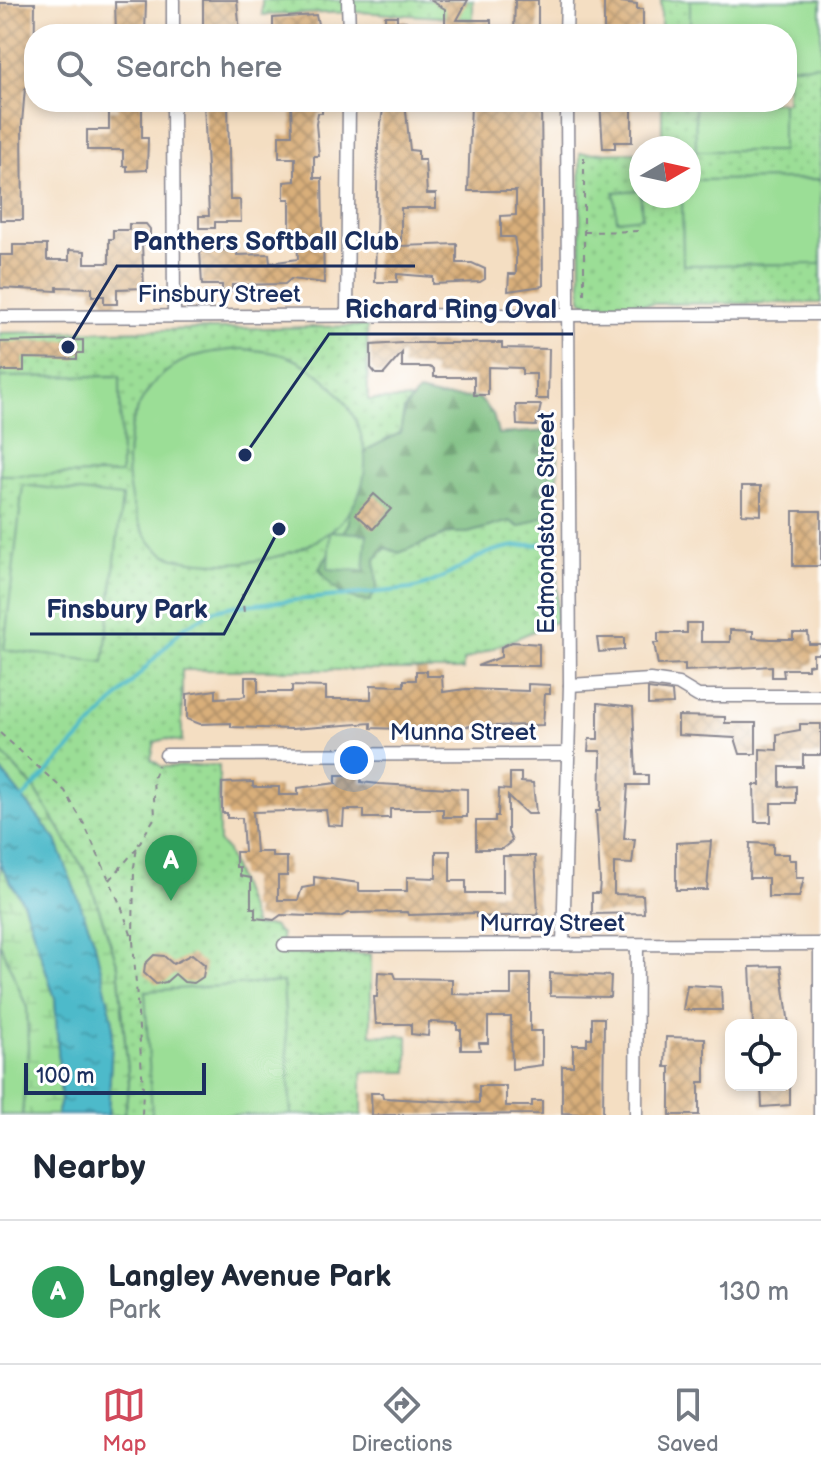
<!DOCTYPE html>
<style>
:root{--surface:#fff;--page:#f6f6f7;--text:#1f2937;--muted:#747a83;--line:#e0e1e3;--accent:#d1495b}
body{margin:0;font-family:"Balsamiq Sans",sans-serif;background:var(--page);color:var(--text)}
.controls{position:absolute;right:24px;bottom:24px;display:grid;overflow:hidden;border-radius:16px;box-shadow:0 4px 12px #0003}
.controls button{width:72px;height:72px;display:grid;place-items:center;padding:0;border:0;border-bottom:2px solid var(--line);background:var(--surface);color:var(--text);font:40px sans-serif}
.compass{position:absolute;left:629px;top:136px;width:72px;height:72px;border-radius:50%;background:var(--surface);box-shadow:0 4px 12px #0003;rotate:81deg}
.scale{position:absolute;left:24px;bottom:20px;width:182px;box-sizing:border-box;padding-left:8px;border:4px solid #1b2f5e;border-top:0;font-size:22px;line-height:28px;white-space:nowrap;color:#1b2f5e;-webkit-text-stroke:6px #fff;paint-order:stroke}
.you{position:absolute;left:354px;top:760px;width:28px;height:28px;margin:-20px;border:6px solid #fff;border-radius:50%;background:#1a73e8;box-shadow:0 0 0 12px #1a73e833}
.badge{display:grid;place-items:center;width:52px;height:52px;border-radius:50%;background:var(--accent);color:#fff;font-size:26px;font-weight:700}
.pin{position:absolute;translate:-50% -66px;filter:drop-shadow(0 2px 4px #0008)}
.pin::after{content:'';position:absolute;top:42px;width:28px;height:24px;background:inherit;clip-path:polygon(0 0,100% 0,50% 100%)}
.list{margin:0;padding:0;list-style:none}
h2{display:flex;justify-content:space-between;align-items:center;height:104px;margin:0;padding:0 32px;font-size:34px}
h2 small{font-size:26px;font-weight:400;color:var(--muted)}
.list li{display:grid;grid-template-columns:52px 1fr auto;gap:24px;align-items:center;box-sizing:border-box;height:144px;padding:0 32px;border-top:2px solid var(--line)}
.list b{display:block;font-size:30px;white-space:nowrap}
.list p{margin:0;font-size:26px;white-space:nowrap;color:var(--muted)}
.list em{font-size:26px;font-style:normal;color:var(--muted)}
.icon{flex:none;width:44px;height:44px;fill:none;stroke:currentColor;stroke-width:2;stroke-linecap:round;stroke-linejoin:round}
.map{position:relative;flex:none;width:821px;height:1115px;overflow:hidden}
.search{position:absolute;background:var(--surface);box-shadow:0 4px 12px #0003;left:24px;right:24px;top:24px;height:88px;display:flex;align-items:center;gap:20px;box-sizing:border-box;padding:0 28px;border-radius:32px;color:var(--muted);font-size:30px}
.sheet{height:248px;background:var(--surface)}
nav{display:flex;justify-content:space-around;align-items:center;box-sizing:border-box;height:112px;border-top:2px solid var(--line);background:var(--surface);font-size:22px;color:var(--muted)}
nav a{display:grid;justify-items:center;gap:4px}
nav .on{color:var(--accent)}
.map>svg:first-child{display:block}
</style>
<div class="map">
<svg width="821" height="1115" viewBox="0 0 821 1115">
<defs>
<pattern id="green-dots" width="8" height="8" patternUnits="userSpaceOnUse" patternTransform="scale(2)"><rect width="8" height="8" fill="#9bde96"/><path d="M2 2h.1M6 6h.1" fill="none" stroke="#85bf84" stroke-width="1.8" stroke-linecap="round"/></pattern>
<pattern id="forest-firs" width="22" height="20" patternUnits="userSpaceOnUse" patternTransform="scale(2)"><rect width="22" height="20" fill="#7cbd7f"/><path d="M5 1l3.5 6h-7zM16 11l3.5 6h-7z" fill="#659a6b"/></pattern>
<pattern id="wetland-marsh" width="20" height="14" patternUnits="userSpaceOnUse" patternTransform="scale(2)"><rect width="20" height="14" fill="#9bde96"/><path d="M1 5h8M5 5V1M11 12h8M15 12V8" fill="none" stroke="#85bf84"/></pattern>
<pattern id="water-ripples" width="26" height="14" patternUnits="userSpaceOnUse" patternTransform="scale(2)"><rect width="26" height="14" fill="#4ebaca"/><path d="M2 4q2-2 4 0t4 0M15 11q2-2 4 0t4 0" fill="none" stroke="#4098a7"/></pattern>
<pattern id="building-cross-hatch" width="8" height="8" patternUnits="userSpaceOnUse" patternTransform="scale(2)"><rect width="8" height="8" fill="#d9af7a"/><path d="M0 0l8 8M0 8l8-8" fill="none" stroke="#af8f67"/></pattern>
</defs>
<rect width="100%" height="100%" fill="#fff"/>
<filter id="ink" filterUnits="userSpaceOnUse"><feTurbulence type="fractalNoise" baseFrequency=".0125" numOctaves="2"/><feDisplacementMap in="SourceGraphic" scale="16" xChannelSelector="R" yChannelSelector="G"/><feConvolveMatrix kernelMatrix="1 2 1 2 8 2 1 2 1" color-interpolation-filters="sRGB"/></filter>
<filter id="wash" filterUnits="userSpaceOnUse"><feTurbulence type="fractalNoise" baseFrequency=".006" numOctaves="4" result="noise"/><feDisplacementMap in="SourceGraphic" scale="32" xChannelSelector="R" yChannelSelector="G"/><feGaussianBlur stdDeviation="1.8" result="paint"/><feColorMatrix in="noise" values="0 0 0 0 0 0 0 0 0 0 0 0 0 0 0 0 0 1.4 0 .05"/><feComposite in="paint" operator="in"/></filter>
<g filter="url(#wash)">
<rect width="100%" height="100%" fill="#f4dec2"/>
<g fill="url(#green-dots)" stroke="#5b867a" stroke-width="2">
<polygon points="262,0 473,0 473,19 359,12 262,15"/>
<polygon points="661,0 821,0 821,303 587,304 581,299 580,153 641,152 641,196 689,196 689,148 662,148 662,102 787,102 787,34 661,34"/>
<polygon points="367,326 368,400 460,399 461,437 558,436 557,621 463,661 463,670 182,670 182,742 166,739 155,742 151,759 162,767 219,765 219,842 226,849 255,926 272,926 281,934 282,954 371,954 371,1035 408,1036 408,1072 362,1072 362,1115 124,1115 129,1084 118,966 88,876 35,789 0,751 0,333"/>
</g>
<path fill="url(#forest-firs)" stroke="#4c766e" stroke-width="2" d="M418 392 439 397 479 398 493 414 498 434 547 431 551 438C547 463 554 488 547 515L519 527 510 521 468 533H450L399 553 386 548 375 559 377 588 370 601C345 602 332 588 319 569L349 523 350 470 368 449 400 433 404 410Z"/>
<g fill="url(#wetland-marsh)" stroke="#5b867a" stroke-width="2">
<polygon points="0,751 35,789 88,876 118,966 129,1084 124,1115 108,1115 113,1021 56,840 0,769"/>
<polygon points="0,864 24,904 55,998 61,1101 57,1115 22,1115 28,1048 27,1008 0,943"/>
</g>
<g fill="#9bde96" stroke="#5b867a" stroke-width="2">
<polygon points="690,0 821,0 821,65 787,66 787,34 690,34"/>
<polygon points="695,102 782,102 782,151 696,151"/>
<polygon points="821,179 821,264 683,265 682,196 689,196 689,180"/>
<polygon points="640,190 642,217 617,220 614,192"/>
<path d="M243 349C261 351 280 352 296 360 342 382 379 439 360 491 335 559 237 572 175 558 157 554 145 537 138 521 118 470 123 400 173 367 193 353 219 351 243 349Z"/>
<polygon points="120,376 121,474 0,475 0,377"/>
<polygon points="23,485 122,497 104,662 4,650"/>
<polygon points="330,531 367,534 364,571 328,569"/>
<polygon points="0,943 27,1008 28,1048 22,1115 0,1115"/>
<polygon points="283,982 291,1115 152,1115 145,991"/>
</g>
<polygon fill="url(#water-ripples)" stroke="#347494" stroke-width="2" points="0,769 56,840 94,940 113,1021 108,1115 57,1115 61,1101 55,998 24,904 0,864"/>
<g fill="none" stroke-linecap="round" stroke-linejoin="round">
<path stroke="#4ebaca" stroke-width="4" d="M22 799 183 628 215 610 234 606 411 589C437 583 456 570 479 557 500 546 523 545 546 544"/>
</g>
<g id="blocks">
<g fill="url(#building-cross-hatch)">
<polygon points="203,0 237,0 240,34 203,34"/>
<polygon points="430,0 468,0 457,20 491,20 491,34 445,34 445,9"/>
<polygon points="515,0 538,0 538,34 514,34"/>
<polygon points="604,0 637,4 637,9 643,9 643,29 636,29 636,34 604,34"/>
<polygon points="115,2 146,2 145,34 116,34"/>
<polygon points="0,3 35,3 34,88 25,88 22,123 23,220 0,220"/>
<polygon points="316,15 320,33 279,33 279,29 273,29 273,18"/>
<polygon points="385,16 397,16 397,21 406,21 406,34 385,34"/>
<polygon points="117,102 142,102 142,138 148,138 147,170 127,171 127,166 123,166 123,150 87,150 87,130 109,130 109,110 118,110"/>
<polygon points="204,102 228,102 230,200 240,200 241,222 215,222 215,228 199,228 199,216 209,216"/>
<polygon points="291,102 322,102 322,113 318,113 316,124 319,156 314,156 314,178 322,178 324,283 291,279 285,284 232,285 232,291 222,291 222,285 202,285 200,251 225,250 225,242 237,242 237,255 269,254 270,263 298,259 297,229 290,229 290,199 284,199 284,182 295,181 295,158 279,158 279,135 292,135"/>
<polygon points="384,102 405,102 410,150 418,151 418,160 425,160 427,194 436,194 436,208 401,208 401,246 457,244 457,263 472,263 485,269 485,279 480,282 433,284 433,277 397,274 397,282 375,282 378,145"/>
<polygon points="471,102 541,102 543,286 508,291 509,274 516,274 516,250 514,237 501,237 501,216 516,215 516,191 468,191"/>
<polygon points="600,102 632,102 632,142 615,142 615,148 603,148"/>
<polygon points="129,224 146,224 150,229 150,244 142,244 144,288 117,289 117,304 104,304 104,296 92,296 92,288 57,287 57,291 0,288 0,255 13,255 13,245 47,245 47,260 69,260 69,250 85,251 85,263 109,263 109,239 113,239 113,230 129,230"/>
<polygon points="83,340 83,353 77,353 77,359 24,358 24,371 0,371 0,342"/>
<polygon points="402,343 502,343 502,348 549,349 548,399 536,399 536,374 522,374 522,368 488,367 488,395 474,395 474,377 434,377 434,369 429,367 402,367 402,353 384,374 376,374 371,368 371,345"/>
<polygon points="516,405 541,405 536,426 517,425"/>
<polygon points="742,486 761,486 761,515 742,514"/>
<polygon points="374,494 391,509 373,529 356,514"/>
<rect x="793" y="511" width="28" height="55"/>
<polygon points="687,623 701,623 701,642 730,642 730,630 734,630 753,631 753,638 771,639 793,639 793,633 808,633 809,644 821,644 821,654 813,654 813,664 808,665 808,669 783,669 784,677 772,677 772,666 685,671 685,664 658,665 654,643 658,643 658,633 687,633"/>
<polygon points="597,638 624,638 624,650 599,652"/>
<polygon points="512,642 539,644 539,666 477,666 501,657 501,647"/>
<polygon points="416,671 427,671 427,676 442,676 443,692 466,689 528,691 528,684 550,685 550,694 545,694 543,725 423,727 412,729 412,736 402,736 402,729 371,728 371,723 292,729 231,727 231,723 200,724 187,719 187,694 216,690 216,698 241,697 245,696 245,677 258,677 258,692 292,692 292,686 326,687 326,699 371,699 371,685 404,686 404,680 416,680"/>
<polygon points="648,689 672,692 673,704 648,705"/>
<polygon points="598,703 633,707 636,775 648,775 648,785 628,785 624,839 635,839 632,864 614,863 614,894 643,895 644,913 592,914 592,893 599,893 600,881 596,811 600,811 601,755 600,751 588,751 589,739 598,739"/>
<polygon points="678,716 725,717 725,723 756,723 756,754 740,754 735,738 678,735"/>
<polygon points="800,724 821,724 821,755 803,755 803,767 780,767 780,787 796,786 796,803 771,803 771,822 755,822 754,785 760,785 760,749 777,750 777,734 800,730"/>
<polygon points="510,773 521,773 521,782 533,783 536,814 527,814 508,796 508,832 512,841 502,849 476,849 476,821 495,821 495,816 498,816 499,789 510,790"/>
<polygon points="336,775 361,775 361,782 379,784 467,789 467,817 443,817 443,809 390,809 390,818 364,818 364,810 344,810 343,826 328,825 326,810 253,812 256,852 272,852 272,857 287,857 287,876 278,876 278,900 298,900 302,888 314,886 314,877 359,883 359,891 407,891 407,877 436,878 436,851 450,851 450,881 466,881 466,893 503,893 503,856 535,856 538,915 476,917 476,913 408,915 407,912 348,913 340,917 281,915 274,920 255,918 255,908 251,908 251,878 240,876 240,867 236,867 236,852 244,852 242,818 227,818 227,813 222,813 222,783 253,782 253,787 279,787 279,795 298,795 298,788 336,783"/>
<polygon points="711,841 707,890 676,890 676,843"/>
<polygon points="750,843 773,844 773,854 789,854 789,860 796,860 796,878 804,878 799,897 768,897 768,878 749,878"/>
<polygon points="192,954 205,965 203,977 194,983 184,982 175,974 166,982 156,984 144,973 145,964 154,955 164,956 173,964"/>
<polygon points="781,966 789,1025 753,1025 750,967"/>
<polygon points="378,972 394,973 396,978 452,979 452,994 483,995 511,995 511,974 530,974 530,1031 542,1031 542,1065 512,1069 511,1017 488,1017 488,1043 479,1043 480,1050 461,1050 461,1030 457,1030 457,1023 429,1022 428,1036 411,1034 411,1024 376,1024 374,997 377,997"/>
<polygon points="550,973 611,976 610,997 550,996"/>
<polygon points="687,985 721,987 722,1010 683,1010"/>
<polygon points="592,1018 604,1018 603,1115 562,1113 562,1066 573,1066 573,1045 587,1045 587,1038 592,1038"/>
<polygon points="666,1037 705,1038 705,1082 699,1082 699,1115 670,1115 670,1067 665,1067"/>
<polygon points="761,1085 790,1085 790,1105 762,1107"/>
<polygon points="479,1086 506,1086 506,1106 532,1106 532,1101 542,1101 542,1114 372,1115 371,1093 382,1093 383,1098 479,1103"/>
</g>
</g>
</g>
<g filter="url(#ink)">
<use href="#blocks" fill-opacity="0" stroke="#888690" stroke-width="2"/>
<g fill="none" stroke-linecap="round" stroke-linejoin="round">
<g stroke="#888690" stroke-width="15">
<g id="minor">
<polyline points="173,0 173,34"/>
<polyline points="348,0 349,34"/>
<polyline points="566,34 567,0"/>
<polyline points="173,102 174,316"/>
<polyline points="347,316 349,102"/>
<polyline points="0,317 821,314"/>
<polyline points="570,685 650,680 678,684 698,696 821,696"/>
<polyline points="166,755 568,754"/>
<polyline points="563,944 570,685 567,102"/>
<polyline points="284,945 821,944"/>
<polyline points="636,1115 637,945"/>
<polyline points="820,1115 820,944"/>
</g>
</g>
<g stroke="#888690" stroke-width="2" stroke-dasharray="6 6" stroke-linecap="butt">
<polyline points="584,232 643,231"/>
<polyline points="584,295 584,151"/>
<polyline points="242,594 244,613"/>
<polyline points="0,733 65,791 85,826 121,906 133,940 143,1088 142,1115"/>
<polyline points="110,880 137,848"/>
<polyline points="133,940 134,867 137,847 155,817 153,778 158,765"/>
</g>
<use href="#minor" stroke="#fff" stroke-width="12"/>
</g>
</g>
<g text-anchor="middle" stroke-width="6" stroke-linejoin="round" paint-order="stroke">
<g font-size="24" fill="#1b2f5e" stroke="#fff">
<text x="219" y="302">Finsbury Street</text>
<text transform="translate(546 523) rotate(-90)" y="8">Edmondstone Street</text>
<text x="463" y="740">Munna Street</text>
<text x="552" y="931">Murray Street</text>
</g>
</g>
<path fill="none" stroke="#1b2f5e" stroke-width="3" d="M68 347L117 266H415M245 455L329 334H573M279 529L224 634H30"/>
<g fill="#1b2f5e" stroke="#fff" stroke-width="3">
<circle cx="68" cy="347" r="8"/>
<circle cx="245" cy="455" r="8"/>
<circle cx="279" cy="529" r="8"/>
</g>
<g font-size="26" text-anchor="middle" font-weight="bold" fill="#1b2f5e" stroke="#fff" stroke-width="6" stroke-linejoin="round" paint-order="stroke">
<text x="266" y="250">Panthers Softball Club</text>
<text x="451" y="318">Richard Ring Oval</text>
<text x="127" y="618">Finsbury Park</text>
</g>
</svg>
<div class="controls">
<button><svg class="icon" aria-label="locate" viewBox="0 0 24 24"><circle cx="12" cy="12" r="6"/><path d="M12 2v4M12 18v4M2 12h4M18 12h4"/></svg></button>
</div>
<svg class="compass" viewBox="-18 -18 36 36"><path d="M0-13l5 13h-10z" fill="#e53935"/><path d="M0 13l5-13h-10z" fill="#747a83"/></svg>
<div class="scale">100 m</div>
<div class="you"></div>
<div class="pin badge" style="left:171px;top:901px;background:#2e9e5b">A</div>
<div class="search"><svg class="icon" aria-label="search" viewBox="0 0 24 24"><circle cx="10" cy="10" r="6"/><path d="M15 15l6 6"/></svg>Search here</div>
</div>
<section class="sheet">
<h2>Nearby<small></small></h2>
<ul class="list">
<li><span class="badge" style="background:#2e9e5b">A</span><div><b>Langley Avenue Park</b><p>Park</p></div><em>130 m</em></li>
</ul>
</section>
<nav>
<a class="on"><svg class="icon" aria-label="map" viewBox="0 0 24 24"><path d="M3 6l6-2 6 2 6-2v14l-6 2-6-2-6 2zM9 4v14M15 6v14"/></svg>Map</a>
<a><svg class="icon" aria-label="directions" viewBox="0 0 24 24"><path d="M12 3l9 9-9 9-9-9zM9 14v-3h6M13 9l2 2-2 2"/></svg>Directions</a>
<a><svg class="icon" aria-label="saved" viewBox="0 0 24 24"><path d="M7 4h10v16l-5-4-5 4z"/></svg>Saved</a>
</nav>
